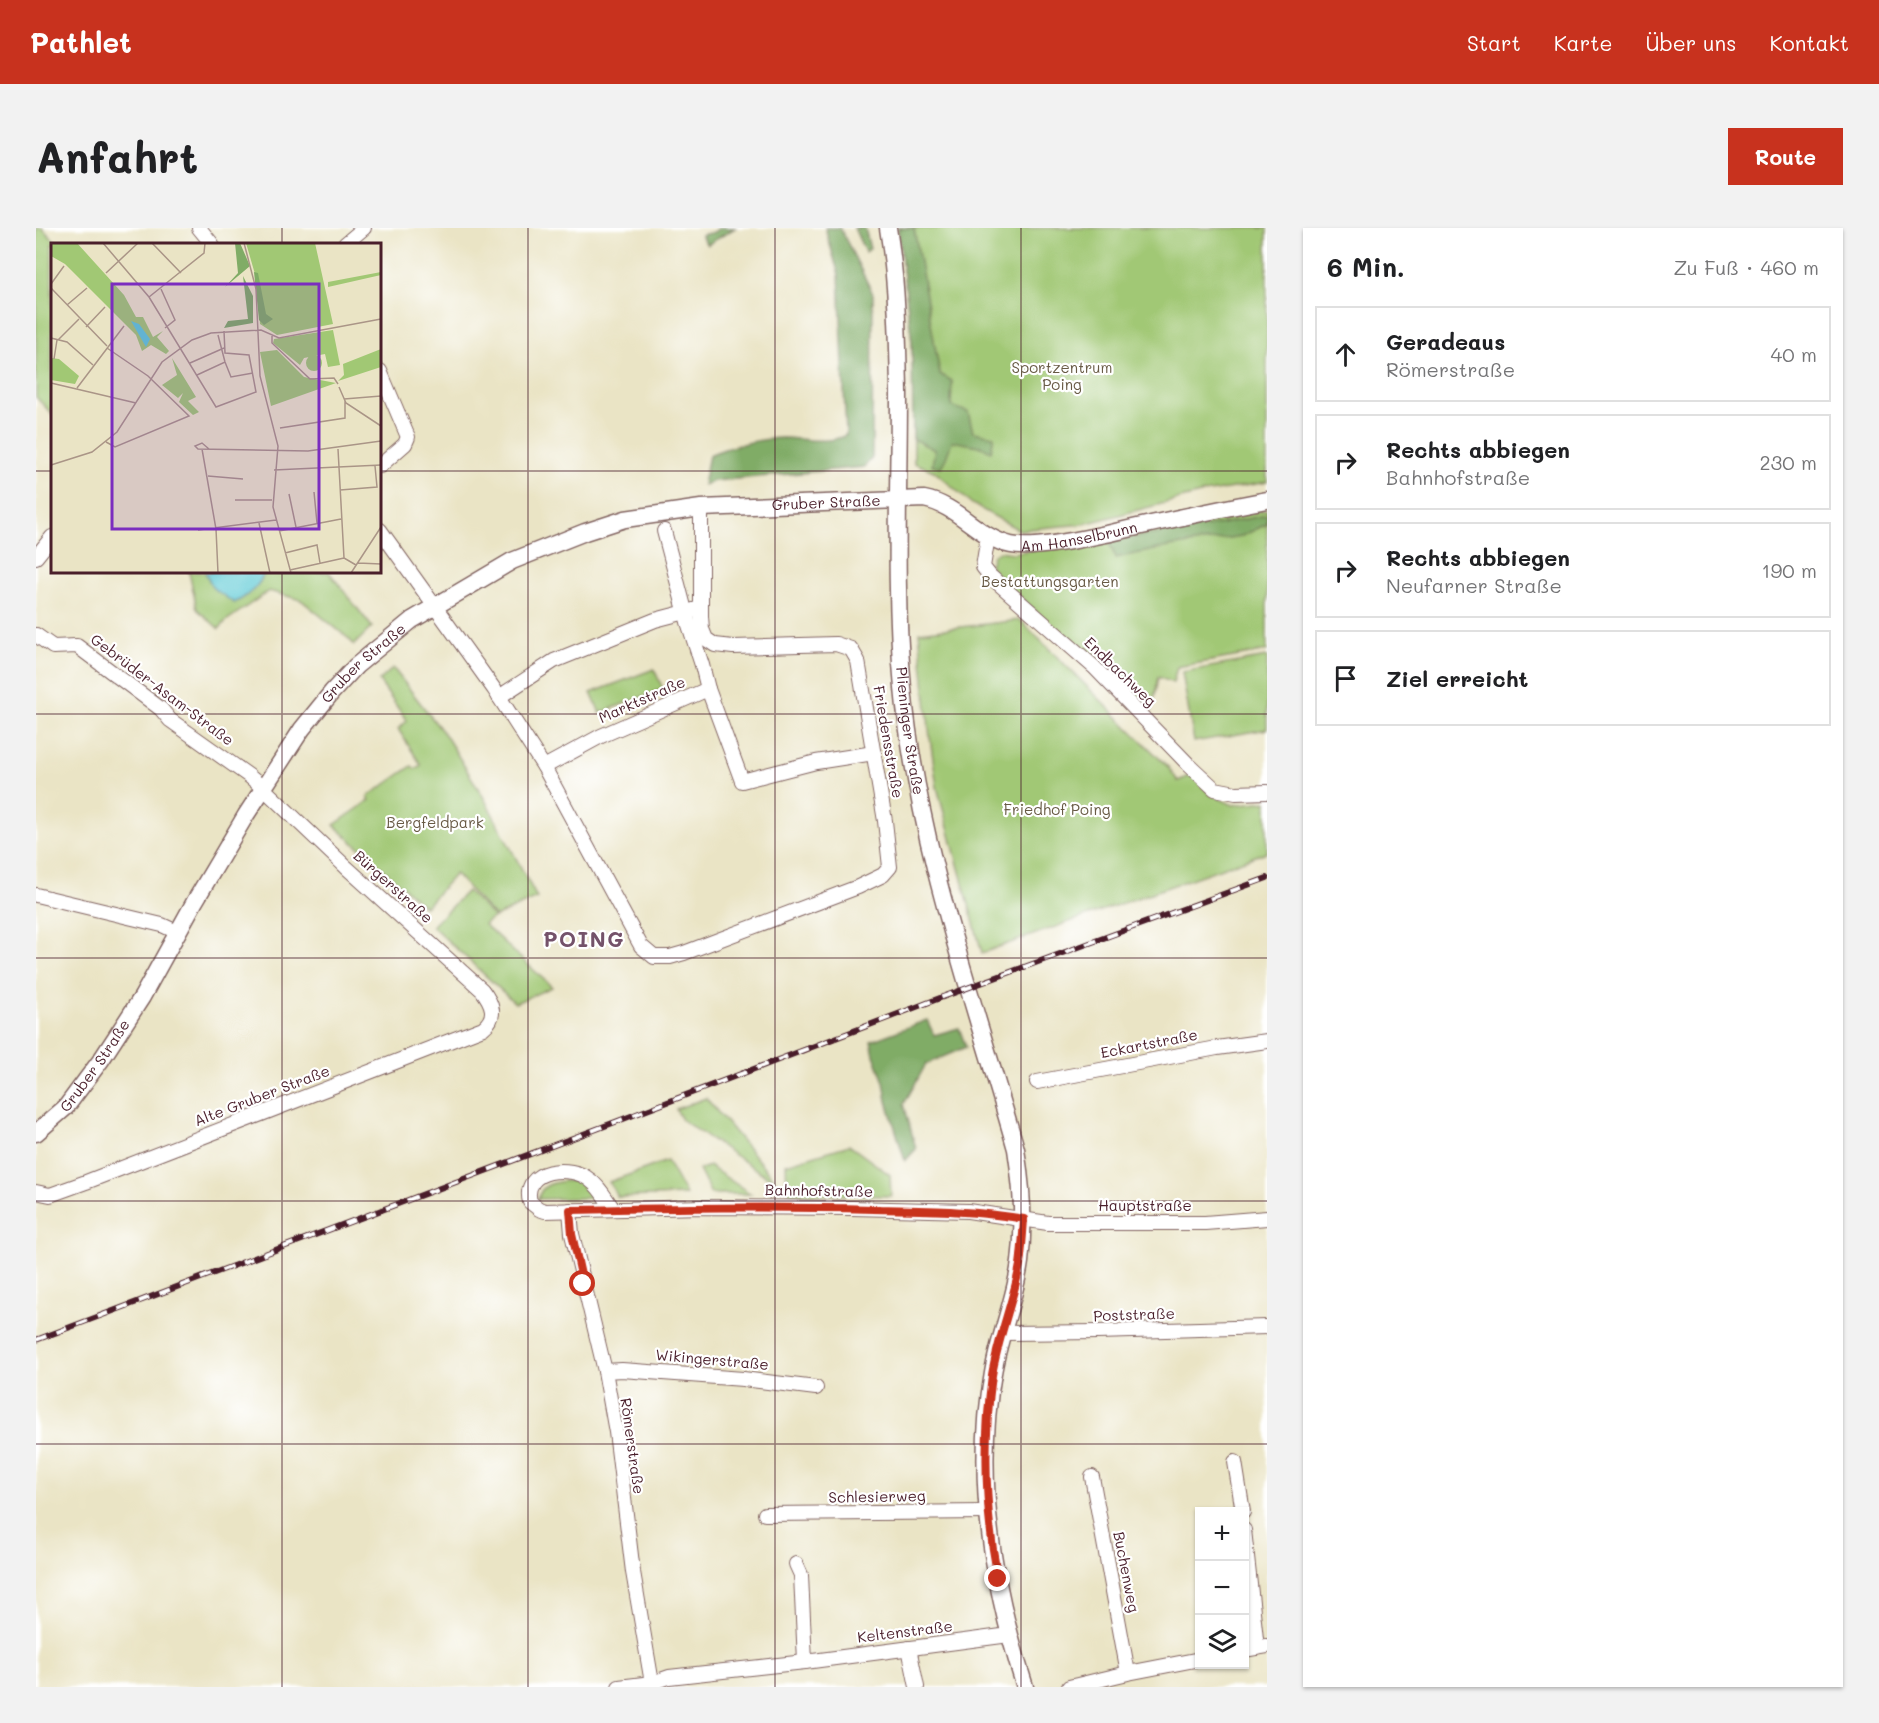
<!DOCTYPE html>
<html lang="de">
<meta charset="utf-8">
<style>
:root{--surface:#fff;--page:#f2f2f2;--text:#202124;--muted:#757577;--line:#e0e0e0;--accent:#c8321e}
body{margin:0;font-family:Mali,sans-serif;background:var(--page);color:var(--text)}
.controls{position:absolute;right:18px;bottom:18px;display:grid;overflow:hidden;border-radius:0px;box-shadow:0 2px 4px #0004}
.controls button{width:54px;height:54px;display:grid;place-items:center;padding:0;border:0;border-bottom:2px solid var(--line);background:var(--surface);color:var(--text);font:30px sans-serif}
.stop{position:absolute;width:18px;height:18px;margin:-14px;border:4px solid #c8321e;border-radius:50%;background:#fff}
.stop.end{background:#c8321e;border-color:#fff;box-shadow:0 2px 6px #0008}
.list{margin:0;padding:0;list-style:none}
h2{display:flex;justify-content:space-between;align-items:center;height:78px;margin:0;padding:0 24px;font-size:26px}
h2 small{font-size:20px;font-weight:400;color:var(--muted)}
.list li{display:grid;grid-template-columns:39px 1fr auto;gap:18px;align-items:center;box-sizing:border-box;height:96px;margin:0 12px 12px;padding:0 12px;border:2px solid var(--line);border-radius:0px}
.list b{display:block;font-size:22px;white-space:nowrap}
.list p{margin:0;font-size:20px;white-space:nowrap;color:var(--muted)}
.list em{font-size:20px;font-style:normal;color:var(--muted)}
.icon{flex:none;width:33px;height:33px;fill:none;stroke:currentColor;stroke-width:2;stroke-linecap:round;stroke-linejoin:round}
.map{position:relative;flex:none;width:1231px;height:1459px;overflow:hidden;border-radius:0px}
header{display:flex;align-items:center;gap:36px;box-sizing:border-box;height:84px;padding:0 30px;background:var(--accent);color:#fff}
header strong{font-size:28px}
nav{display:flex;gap:33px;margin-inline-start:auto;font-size:21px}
.intro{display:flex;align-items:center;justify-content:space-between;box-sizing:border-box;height:144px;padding:0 36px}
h1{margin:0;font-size:42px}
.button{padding:15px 27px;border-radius:0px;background:var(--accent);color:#fff;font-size:21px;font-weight:700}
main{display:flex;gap:36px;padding:0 36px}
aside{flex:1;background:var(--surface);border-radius:0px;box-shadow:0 2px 4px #0004}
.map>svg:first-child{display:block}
</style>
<header>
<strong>Pathlet</strong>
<nav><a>Start</a><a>Karte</a><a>Über uns</a><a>Kontakt</a></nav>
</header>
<div class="intro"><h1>Anfahrt</h1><a class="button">Route</a></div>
<main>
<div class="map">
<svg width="1231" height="1459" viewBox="0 0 1231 1459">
<rect width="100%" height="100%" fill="#fff"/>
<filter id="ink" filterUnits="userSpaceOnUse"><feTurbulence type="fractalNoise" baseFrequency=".0167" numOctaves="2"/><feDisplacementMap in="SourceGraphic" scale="12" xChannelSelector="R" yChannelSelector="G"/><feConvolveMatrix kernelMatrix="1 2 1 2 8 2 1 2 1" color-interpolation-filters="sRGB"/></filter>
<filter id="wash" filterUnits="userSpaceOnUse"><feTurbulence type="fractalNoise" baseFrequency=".008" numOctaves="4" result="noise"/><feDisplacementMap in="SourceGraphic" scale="24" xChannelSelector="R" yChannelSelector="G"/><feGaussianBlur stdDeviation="1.35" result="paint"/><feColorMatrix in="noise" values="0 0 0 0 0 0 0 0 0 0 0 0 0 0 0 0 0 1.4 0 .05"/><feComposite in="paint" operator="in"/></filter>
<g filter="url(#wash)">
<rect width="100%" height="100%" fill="#eae4c5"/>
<g fill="#a1c874" stroke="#767450" stroke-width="1.5">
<polygon points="0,0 6,0 22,16 16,16 16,186 0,169"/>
<polygon points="862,0 1231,0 1231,254 1168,265 1048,296 983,302 936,276 898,243 878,235 876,114"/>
<polygon points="1231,282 1231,423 1141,439 1137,455 1122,449 1116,482 1097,471 959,347 954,337 957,327 963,323 977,325"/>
<polygon points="153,344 293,344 336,399 318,417 313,411 265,372 233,363 190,393 183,401 161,381"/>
<polygon points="984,392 1132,539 1142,553 1156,547 1174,566 1197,577 1231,573 1231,624 946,725 901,559 894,510 883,404"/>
<polygon points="1231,429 1231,501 1158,514 1146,444"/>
<polygon points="357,440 410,508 448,570 501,670 459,689 419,646 389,679 298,597 334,572 331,569 376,538 379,541 385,537 362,501 371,493 343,453"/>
<polygon points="618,441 627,461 564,485 555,465"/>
<polygon points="431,663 458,689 448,696 516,759 479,775 396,698"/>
<polygon points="670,870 742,956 646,892 640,881"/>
<polygon points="813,917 854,947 855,968 754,966 751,960 750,936"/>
<polygon points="631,933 650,967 582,969 573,954"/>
<polygon points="673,938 715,966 675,966 663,942"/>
<path d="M528 953H547L563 970 502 971C505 957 515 955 528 953Z"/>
</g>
<g fill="#80ac66" stroke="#656648" stroke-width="1.5">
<polygon points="683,0 699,0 671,17 665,7 678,4"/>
<path d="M789 0H804L837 66 836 230 828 239 690 252 678 253 667 257 673 227C694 218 722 211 746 210 767 210 791 217 810 207L803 47Z"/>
<polygon points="818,0 829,0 834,21 829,24"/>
<polygon points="862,0 878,0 904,146 916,153 915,178 932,184 937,204 958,208 955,223 943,218 916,213 910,230 905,239 896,237 899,222 877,211 876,114"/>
<polygon points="1231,287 1231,296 1206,308 1133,319 1080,330 1072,313 1185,296"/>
<polygon points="891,792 898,807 923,800 930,819 890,836 868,876 880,921 869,933 851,873 848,854 838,827 835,813"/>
</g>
<path fill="#5ecad6" stroke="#547480" stroke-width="1.5" d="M169 344H228C225 357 211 369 198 375L177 360Z"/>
</g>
<g filter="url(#ink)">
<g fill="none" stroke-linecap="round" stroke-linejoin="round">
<g stroke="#826461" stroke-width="16">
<g id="minor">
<polyline points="163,0 176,16"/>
<polyline points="309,16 328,0"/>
<polyline points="344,143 372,209 369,216 344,238"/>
<polyline points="344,302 458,461 508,539 605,718 618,729 634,729 648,725 822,659 847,647 854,639 849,593 822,433 815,421 800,416 697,419 679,417 670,411 666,401 665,388 665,280"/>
<polyline points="628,303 652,394 666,437 672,461"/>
<polyline points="952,308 947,339 954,348 1058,439 1152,536 1179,561 1200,565 1231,564"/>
<polyline points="0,329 16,309"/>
<path d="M0 407 17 419 41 418 125 481 134 492 213 548 227 560 310 639 446 762C456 775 462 788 447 800L50 954 14 967 0 964"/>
<polyline points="463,469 518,433 619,392 665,380"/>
<polyline points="508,539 565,508 672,461 706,553 780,534 838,525"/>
<polyline points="0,667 126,697 141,704"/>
<polyline points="1001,854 1181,820 1231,813"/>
<path d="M577 981C570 971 564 959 554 952 535 936 485 940 494 974L503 981 509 983 666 979 816 980 932 983 1012 995H1169L1231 990"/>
<polyline points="534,982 536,1006 569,1143 580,1204 597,1344 616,1455 615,1459"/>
<polyline points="966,1105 1062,1104 1231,1099"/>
<polyline points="569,1143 586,1142 707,1151 780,1160"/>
<polyline points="1199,1234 1207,1284"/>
<polyline points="1056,1249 1092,1445"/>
<polyline points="729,1286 952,1284"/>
<polyline points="1208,1302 1221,1420"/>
<polyline points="760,1336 765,1347 769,1434"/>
<polyline points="873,1420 881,1459"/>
<polyline points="1208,1422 1231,1418"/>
<polyline points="583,1459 616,1455 633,1449 769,1434 966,1408 973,1405"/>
<polyline points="1033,1459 1092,1445 1164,1431"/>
</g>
</g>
<g stroke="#826461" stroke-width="19">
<g id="tertiary">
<path id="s1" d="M852 0C861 54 862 109 863 164 863 263 858 362 867 460 882 619 937 769 980 921 986 959 989 996 984 1034 979 1072 963 1108 957 1145 938 1249 957 1359 989 1459"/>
<path id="s2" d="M0 905 30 879 65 832 106 769 159 673 210 587 266 501 296 464 320 438 376 392 476 333 549 304 589 291 665 280 888 271C922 277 942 310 975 317 998 322 1046 311 1070 306 1124 294 1177 282 1231 272"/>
</g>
</g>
<use href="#minor" stroke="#fff" stroke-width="14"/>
<use href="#tertiary" stroke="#fff" stroke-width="16"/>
<g stroke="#4a1f2b" stroke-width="6">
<polyline id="rail" points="0,1112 582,893 904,770 1231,650"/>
</g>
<use href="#rail" stroke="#fff" stroke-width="4" stroke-dasharray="11" stroke-linecap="butt"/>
</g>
</g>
<g fill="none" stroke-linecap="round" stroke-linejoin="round" filter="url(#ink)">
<path stroke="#c8321e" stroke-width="8" d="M547 1056 536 1006 534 982C635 980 736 978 837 981 888 982 938 982 988 991 987 1006 986 1022 984 1037 977 1074 962 1110 956 1147 947 1215 949 1284 962 1351"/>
</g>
<path fill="none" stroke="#4a1f2b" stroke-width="1.5" stroke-opacity="0.55" d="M246 0V16M492 0V1459M739 0V1459M985 0V1459M0 243H16M344 243H1231M246 344V1459M0 486H1231M0 730H1231M0 973H1231M0 1216H1231"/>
<g text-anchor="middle" stroke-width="4.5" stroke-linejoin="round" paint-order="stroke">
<g font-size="15" fill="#685a45" stroke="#fff">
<text x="1026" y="145">Sportzentrum<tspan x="1026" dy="17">Poing</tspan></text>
<text x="1014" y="359">Bestattungsgarten</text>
<text x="1021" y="587">Friedhof Poing</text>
<text x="399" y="600">Bergfeldpark</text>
</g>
<g font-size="15" fill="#4a1f2b" stroke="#fff">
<text dy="5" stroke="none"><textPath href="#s2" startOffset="1080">Gruber Straße</textPath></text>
<text dy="5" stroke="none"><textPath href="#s2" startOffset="1346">Am Hanselbrunn</textPath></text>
<text dy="5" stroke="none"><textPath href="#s2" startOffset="576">Gruber Straße</textPath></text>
<text transform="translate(1084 444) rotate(44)" y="5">Endbachweg</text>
<text transform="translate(126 462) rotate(37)" y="5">Gebrüder-Asam-Straße</text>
<text transform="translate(606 472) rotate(-24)" y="5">Marktstraße</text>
<text dy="5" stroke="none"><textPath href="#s1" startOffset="504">Plieninger Straße</textPath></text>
<text transform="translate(852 514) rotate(80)" y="5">Friedensstraße</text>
<text transform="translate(357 659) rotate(42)" y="5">Bürgerstraße</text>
<text transform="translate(1113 816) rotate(-11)" y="5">Eckartstraße</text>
<text dy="5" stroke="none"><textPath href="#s2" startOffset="90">Gruber Straße</textPath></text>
<text transform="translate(226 868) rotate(-21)" y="5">Alte Gruber Straße</text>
<text transform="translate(783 963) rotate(1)" y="5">Bahnhofstraße</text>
<text x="1109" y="983">Hauptstraße</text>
<text transform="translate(1098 1087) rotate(-2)" y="5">Poststraße</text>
<text transform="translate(676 1132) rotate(5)" y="5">Wikingerstraße</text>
<text transform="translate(596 1218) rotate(82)" y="5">Römerstraße</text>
<text transform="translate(841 1269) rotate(-1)" y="5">Schlesierweg</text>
<text transform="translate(1090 1344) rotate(79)" y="5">Buchenweg</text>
<text transform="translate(869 1404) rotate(-7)" y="5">Keltenstraße</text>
</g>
<g font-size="21" font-weight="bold" letter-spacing="1.5" fill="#74526a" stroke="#fff">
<text x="548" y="719">POING</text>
</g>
</g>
<g transform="translate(15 15)">
<rect width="330" height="330" fill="#eae4c5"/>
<path d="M0 0H26L73 52 85 74H92L102 94 112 88 106 94 118 108 115 111 100 102 91 108 85 92 14 21 0 13ZM195 0H264L282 81 226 92 209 81 206 38ZM330 29V32L277 44V39ZM282 87 289 122 277 124 274 111 253 115 249 122 222 100 223 96ZM330 106V124L287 138 293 132 292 121ZM226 107 253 134 285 140 220 163 209 109ZM255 120a8 8 0 1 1 16 0a8 8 0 1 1-16 0ZM0 115 8 116 28 133 24 141 0 137ZM121 115 145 154 137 158 148 169 142 172 128 159 132 150 127 155 111 142 126 132Z" fill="#a1c874"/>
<path d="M184 0H189L199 23 174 44 187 30ZM203 29 207 30 215 71 222 76 213 82 208 77ZM192 33 202 53V80L173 85 177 78 197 76Z" fill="#80ac66"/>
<path d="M80 78 88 81 99 96 95 104Z" fill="#5ecad6"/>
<path fill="none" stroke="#aa9587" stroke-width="1.5" d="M52 0 98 54 165 164 205 149 198 112 174 110 173 88M101 0 130 30M193 0 205 46 209 133 227 203 222 264 240 330M55 30 87 0M0 41 13 23M0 45 56 103M110 46 124 77 114 85M98 54 153 10 154 0M16 62 36 45M35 84 54 64M167 92 174 119M221 93V100L259 136 283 135 287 141M0 95 16 99 42 122M7 97 28 76M3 116 6 97M139 120 173 105M146 132 174 119 180 134 202 130M0 140 85 160M288 144 295 160 330 183M26 145 73 83M293 156 330 153M229 185 294 175V158M55 199 64 204 138 173 97 133 56 105M151 206 165 286 167 330M158 206 151 200 144 203 147 206 257 208 330 198M287 206 293 315 305 322M0 222 41 209 66 189 111 119 141 97 160 90 210 87 228 95 330 76M223 227 330 222M157 233 192 236M289 247 326 244 324 223M263 249 266 280M238 251 245 284M184 257H221M208 280 219 330M147 287 225 277M228 288 290 276M234 310 266 302 269 320M307 320 330 321M239 327 293 315M300 330 330 284"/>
<path fill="#7b2cbf" fill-opacity="0.15" stroke="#7b2cbf" stroke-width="3" d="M61 41H268V286H61Z"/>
<rect width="330" height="330" fill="none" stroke="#4a1f2b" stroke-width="3"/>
</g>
</svg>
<div class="controls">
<button>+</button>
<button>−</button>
<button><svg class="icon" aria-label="layers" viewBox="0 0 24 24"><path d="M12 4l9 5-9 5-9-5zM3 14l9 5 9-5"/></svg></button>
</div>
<div class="stop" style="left:547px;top:1056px"></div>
<div class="stop end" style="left:962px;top:1351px"></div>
</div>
<aside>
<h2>6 Min.<small>Zu Fuß · 460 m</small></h2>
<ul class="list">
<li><svg class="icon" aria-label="ahead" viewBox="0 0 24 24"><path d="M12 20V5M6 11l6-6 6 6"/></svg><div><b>Geradeaus</b><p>Römerstraße</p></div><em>40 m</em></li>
<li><svg class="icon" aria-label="right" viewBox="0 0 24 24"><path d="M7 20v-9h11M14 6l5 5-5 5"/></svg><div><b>Rechts abbiegen</b><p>Bahnhofstraße</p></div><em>230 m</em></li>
<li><svg class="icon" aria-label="right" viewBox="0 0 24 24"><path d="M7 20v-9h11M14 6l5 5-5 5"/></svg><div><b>Rechts abbiegen</b><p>Neufarner Straße</p></div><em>190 m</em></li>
<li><svg class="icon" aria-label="arrive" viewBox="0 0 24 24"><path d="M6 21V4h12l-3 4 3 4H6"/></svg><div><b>Ziel erreicht</b></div></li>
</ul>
</aside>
</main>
